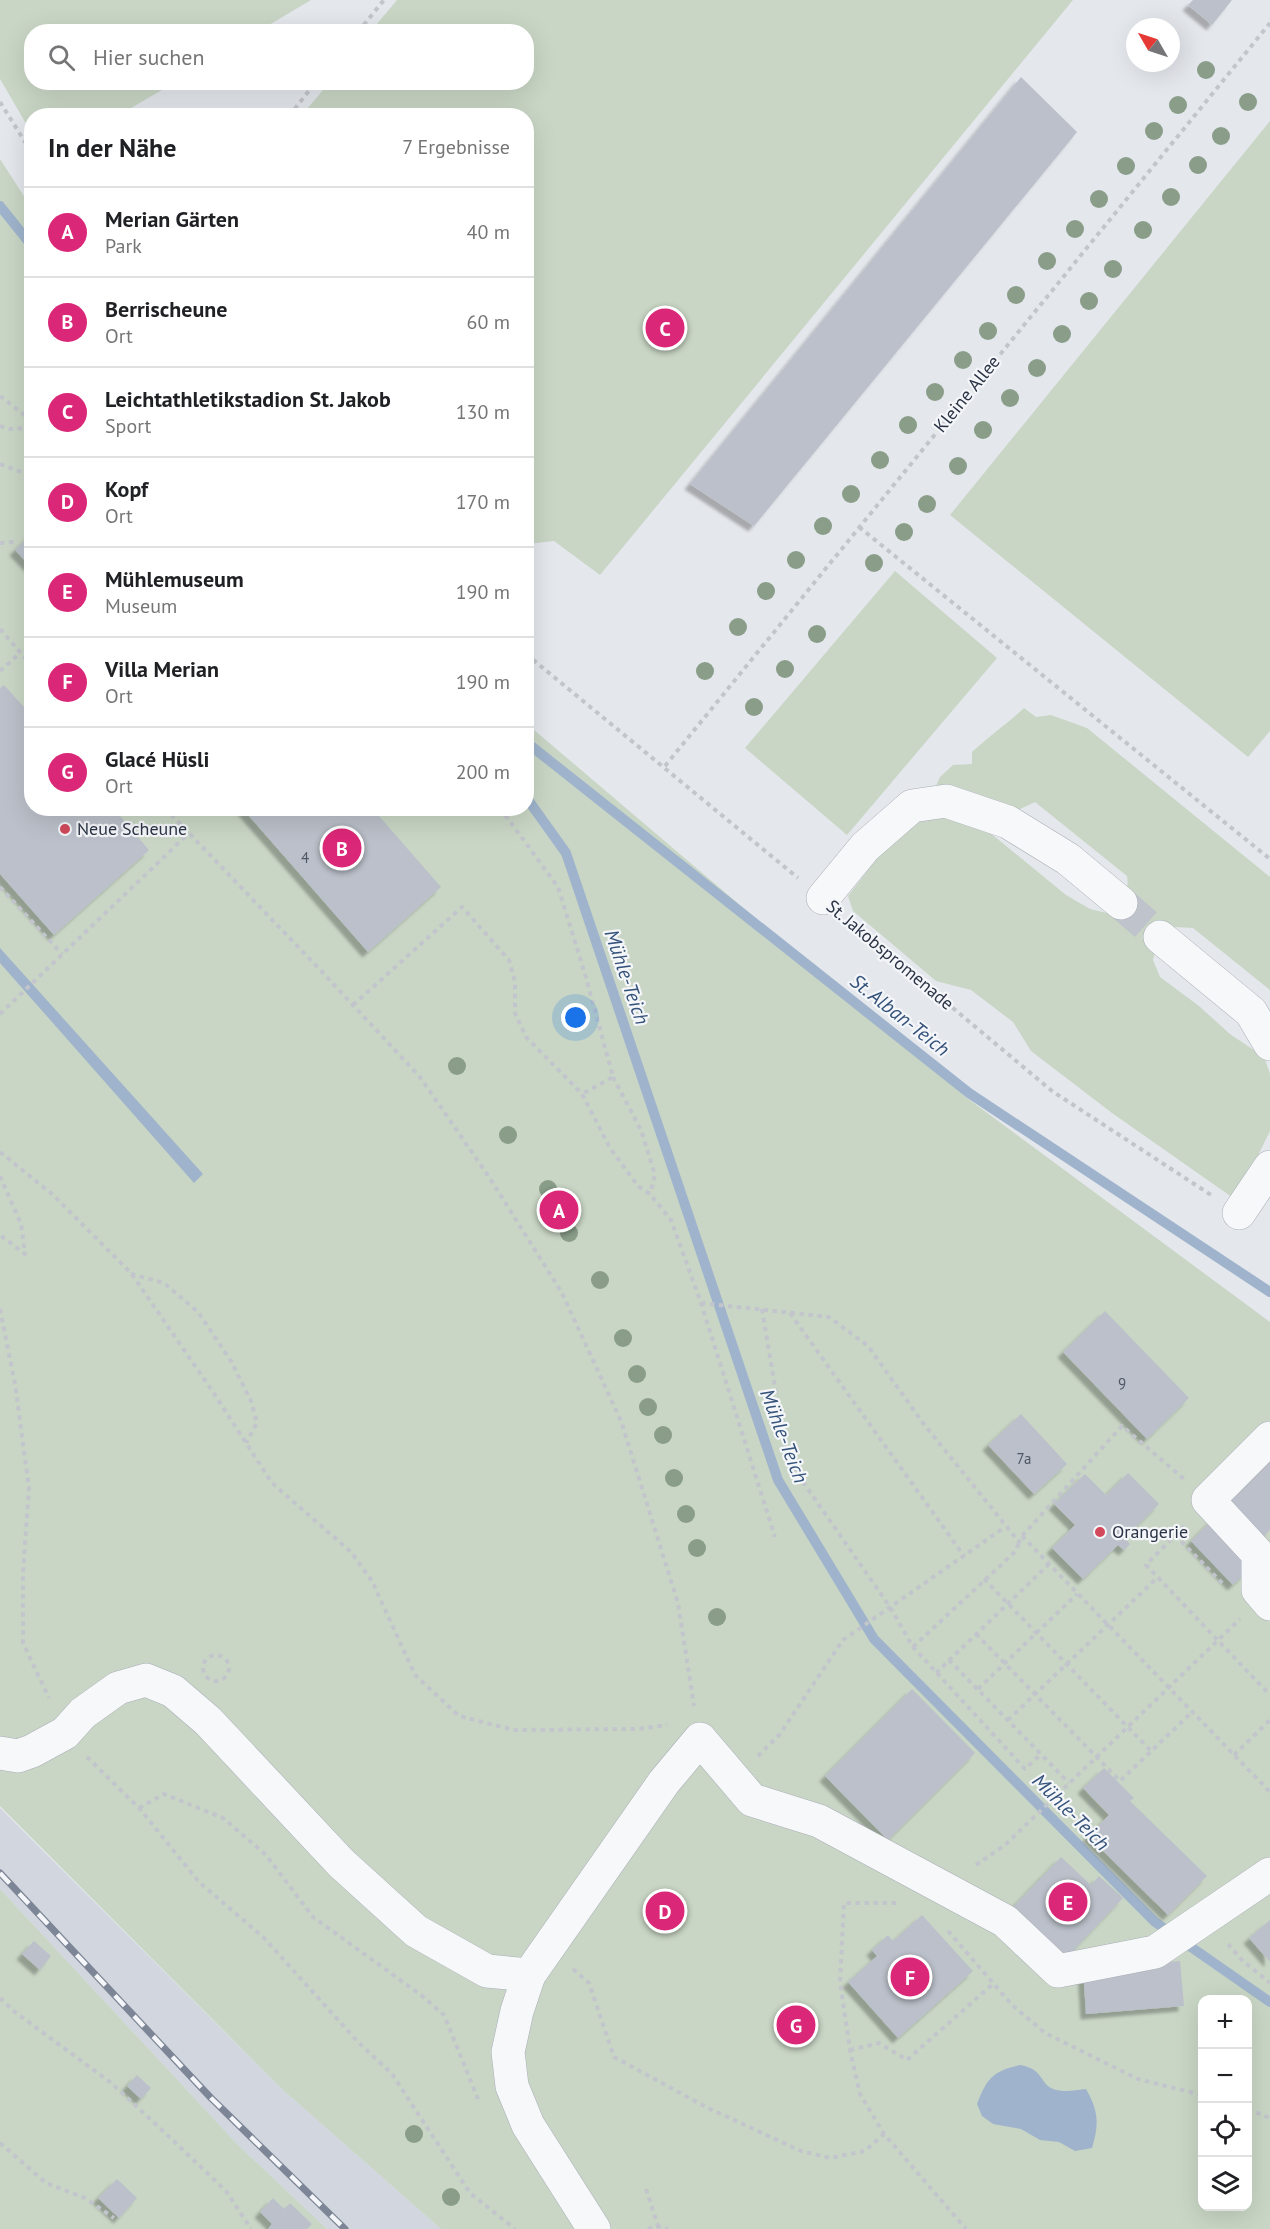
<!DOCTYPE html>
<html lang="de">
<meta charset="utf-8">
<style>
:root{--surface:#fff;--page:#f2f2f2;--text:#202124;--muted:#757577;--line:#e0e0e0;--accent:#db2777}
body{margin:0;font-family:"PT Sans",sans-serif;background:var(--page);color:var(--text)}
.controls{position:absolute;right:18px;bottom:18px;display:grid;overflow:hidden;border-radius:12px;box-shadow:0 6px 24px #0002}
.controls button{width:54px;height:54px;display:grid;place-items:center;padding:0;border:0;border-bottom:2px solid var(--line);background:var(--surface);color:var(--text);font:30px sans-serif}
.compass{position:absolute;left:1126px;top:18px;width:54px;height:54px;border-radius:50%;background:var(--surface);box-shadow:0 6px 24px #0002;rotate:309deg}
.you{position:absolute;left:576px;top:1018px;width:21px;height:21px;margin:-15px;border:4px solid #fff;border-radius:50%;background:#1a73e8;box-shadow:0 0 0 9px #1a73e833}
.badge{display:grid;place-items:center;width:39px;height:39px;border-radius:50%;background:var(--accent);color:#fff;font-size:20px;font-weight:700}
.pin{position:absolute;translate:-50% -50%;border:3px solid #fff;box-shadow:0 2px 6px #0006}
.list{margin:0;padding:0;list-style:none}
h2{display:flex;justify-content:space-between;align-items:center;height:78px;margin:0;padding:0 24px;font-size:26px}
h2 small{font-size:20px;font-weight:400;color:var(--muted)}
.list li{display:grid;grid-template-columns:39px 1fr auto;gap:18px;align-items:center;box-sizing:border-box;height:90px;padding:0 24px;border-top:2px solid var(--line)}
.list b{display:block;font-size:22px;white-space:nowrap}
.list p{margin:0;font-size:20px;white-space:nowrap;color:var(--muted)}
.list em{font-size:20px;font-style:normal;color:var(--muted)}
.icon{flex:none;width:33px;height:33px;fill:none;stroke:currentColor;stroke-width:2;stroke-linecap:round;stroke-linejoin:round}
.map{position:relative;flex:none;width:1270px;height:2229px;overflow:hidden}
.search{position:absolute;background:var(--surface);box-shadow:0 6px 24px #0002;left:24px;top:24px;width:510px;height:66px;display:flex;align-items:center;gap:15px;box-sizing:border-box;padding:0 21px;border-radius:24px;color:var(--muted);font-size:22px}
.panel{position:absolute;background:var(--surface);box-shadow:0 6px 24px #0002;left:24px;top:108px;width:510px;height:708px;border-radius:24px}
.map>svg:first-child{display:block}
</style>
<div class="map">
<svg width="1270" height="2229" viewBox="0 0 1270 2229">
<defs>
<filter id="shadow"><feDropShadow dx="-5.5" dy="5.5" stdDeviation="1.5" flood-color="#0004"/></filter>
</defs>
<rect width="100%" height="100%" fill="#e4e7ec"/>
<polygon fill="#d2d6de" points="0,1808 282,2089 441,2229 327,2229 238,2145 0,1889"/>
<g fill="#c9d6c5" fill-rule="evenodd">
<polygon points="0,0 311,0 259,31 32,32 32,82 174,83 119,115 32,116 31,132 0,79"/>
<polygon points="397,0 1073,0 600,575 554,541 527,544 526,116 302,115 329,83 526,82 526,32 371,31"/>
<polygon points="1270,121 1270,731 1248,757 950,515"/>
<path d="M0 159 31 207 32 808H526L527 724 967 1098 1270 1322V2229H441L282 2089 0 1806ZM1202 2000H1248V2206H1202Z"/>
<polygon points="895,571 997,658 847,835 745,748"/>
<path d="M1024 708 1036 717 1051 715 1087 728 1270 877V990L1193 928 1175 927 1163 933 1158 941 1153 960 1160 977 1199 1006 1230 1034 1264 1057 1270 1074V1131L1236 1200 1112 1113 1031 1051 1013 1022 971 990 936 981 853 911 848 896 882 852 922 816 948 812 978 823 1066 895 1090 909 1107 913C1122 905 1130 894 1127 876L1035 802 1018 810 936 786 940 777 953 765 972 764V752C989 736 1007 724 1024 708Z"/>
<polygon points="0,1889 238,2145 327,2229 0,2229"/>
</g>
<g fill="#9fb4cc">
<polygon points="0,948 203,1174 194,1183 0,963"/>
<path d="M1020 2065C1044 2069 1039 2083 1053 2089 1064 2093 1076 2090 1086 2089 1099 2112 1099 2124 1092 2148L1075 2151 1059 2142 1040 2140 1021 2129 993 2124 982 2116 977 2104C987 2078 993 2071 1020 2065Z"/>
</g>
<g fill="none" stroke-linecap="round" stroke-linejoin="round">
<g stroke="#9fb4cc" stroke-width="10">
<polyline points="0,206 32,246"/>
<polyline points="526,742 969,1093 1270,1292"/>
<polyline points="526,797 566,853 778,1480 874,1639 1155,1922 1270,2002"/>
</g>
</g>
<g fill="#bbc0ca" filter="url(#shadow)">
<polygon points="1193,0 1232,0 1212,25 1188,5"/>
<polygon points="1021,77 1077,132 754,526 690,484"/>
<polygon points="32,534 32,568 15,550"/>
<polygon points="4,685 32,716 32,808 113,808 149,850 54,935 0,874 0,688"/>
<polygon points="242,808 372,808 441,887 368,952"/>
<polygon points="1105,1311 1189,1398 1147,1439 1063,1352"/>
<polygon points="1021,1414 1067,1464 1034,1494 988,1445"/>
<polygon points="1270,1458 1270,1530 1263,1537 1224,1494"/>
<polygon points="1128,1473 1159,1504 1125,1538 1130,1544 1124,1550 1118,1545 1083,1579 1052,1548 1075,1525 1054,1504 1085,1474 1106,1495"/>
<polygon points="1213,1519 1256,1563 1233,1585 1191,1541"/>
<polygon points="912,1689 975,1753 888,1840 825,1776"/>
<polygon points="1104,1768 1134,1798 1130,1801 1207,1876 1168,1915 1088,1836 1109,1815 1083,1788"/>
<polygon points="1061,1857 1091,1885 1099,1876 1123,1898 1067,1957 1013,1907"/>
<polygon points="922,1915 973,1971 898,2038 848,1982 877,1956 872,1950 888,1935 893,1941"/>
<polygon points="1270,1920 1270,1962 1249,1938"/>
<polygon points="34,1941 51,1956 40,1970 22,1954"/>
<polygon points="1180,1961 1184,2006 1086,2014 1083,1969"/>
<polygon points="137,2075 151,2088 141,2099 127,2086"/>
<polygon points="117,2179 137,2198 119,2218 98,2198"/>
<polygon points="273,2198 284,2209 290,2203 312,2224 307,2229 268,2229 272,2224 260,2212"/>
</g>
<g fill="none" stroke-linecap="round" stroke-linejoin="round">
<polyline stroke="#bfc3cb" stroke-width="33" stroke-dasharray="33 16" stroke-linecap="butt" points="1121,903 1160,937"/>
<g stroke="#a9aeb7" stroke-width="34">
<g id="minor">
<polyline points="823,898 865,847 912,806 946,801 1008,822 1068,859 1121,903"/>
<polyline points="1160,937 1251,1012 1270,1044"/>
<polyline points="1239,1213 1270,1167"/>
<polyline points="1270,1438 1208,1500 1258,1554 1258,1590 1270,1604"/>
<polyline points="0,1753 18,1756 32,1751 65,1733 83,1713 118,1688 146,1680 173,1691 208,1721 341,1863 416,1931 487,1971 529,1975 664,1782 700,1739 752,1800 819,1821 1005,1921 1058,1971 1155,1952 1270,1874"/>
<polyline points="529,1975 517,2011 508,2052 512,2086 528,2125 594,2229"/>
</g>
</g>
<g stroke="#c2c5cb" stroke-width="4" stroke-dasharray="4.5 4.5" stroke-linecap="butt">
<polyline points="358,32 384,0"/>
<polyline points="0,102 32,153"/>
<polyline points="289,116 316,82"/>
<polyline points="0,396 32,421"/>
<polyline points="0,426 10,429 28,428 32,424"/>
<polyline points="0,464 32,476"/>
<polyline points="859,527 1270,859"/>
<polyline points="0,543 14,542"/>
<polyline points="0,629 32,666"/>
<polyline points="526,654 798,878"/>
<polyline points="0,671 20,653"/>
<polyline points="665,766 1270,23"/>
<polyline points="165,808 324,974 420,1077 491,1180 562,1293 621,1421 678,1603 694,1706"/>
<polyline points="500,808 558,887 585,974 613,1077 582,1094"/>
<polyline points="0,887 62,954"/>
<polyline points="849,921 1052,1091 1211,1195"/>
<polyline points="353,1005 462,907 509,960 515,982 515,1013 526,1037 582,1094 610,1148 638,1186 650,1194 671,1220 701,1303 775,1537"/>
<polyline points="0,1014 189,833"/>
<polyline points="613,1077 641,1130 655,1175 650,1194"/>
<polyline points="0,1152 52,1194 131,1273 213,1392 272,1483 351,1552 372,1581 415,1675 459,1716 514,1730 638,1729 667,1725"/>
<polyline points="0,1176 21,1224 25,1254 0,1235"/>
<polyline points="131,1274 164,1283 198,1312 231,1361 251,1401 257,1423 246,1443"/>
<polyline points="701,1303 829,1317 868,1346 923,1423 1019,1542 1022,1536 1122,1426 1184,1479"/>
<polyline points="0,1309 15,1384 29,1488 23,1573 23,1643 49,1698"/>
<polyline points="762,1309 787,1459 890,1607 913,1647 1025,1769 1041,1754"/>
<polyline points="790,1313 964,1556"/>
<polyline points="1184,1526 1146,1565 1270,1695"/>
<polyline points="1175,1535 1223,1584"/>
<polyline points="1022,1536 1270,1792"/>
<polyline points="984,1579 1151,1751"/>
<polyline points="976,1634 1120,1781 1192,1712"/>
<polyline points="913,1647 1016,1551 1019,1542"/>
<circle cx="216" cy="1668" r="13"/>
<polyline points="949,1660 1069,1783"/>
<polyline points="936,1673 1048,1565"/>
<polyline points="978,1689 1077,1594"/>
<polyline points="1008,1720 1158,1577"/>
<polyline points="1234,1755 1270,1720"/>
<polyline points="758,1756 780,1734 843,1640 1005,1527"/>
<polyline points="87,1757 139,1808 199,1882 264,1938 358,2042 392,2074 470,2193 515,2229"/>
<polyline points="139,1808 164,1794 223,1818 266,1855 313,1917 421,1995 444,2015 478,2099"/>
<polyline points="976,1865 1005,1845 1240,1619"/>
<polyline points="896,1903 844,1903 840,1982 850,2050 860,2094 884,2134 966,2229"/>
<polyline points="948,1931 1012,2005 1045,2033 1138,2079 1202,2095"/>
<polyline points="1228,1944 1242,1960 1270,1983"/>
<polyline points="573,1969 589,1983 614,2057 706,2107 801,2151 830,2158 865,2151 884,2134"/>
<polyline points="0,1998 15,2012 110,2082 161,2129 226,2191 251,2229"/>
<polyline points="850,2050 879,2043 907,2060 994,1983"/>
<polyline points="1248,2109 1270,2118"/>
<polyline points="0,2143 46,2183 85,2198 114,2218"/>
<polyline points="646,2189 658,2226"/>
<polyline points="648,2229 655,2226 668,2229"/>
</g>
<use href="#minor" stroke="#f7f8fa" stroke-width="33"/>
<g stroke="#7d8696" stroke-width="7">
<polyline id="rail" points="0,1873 211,2098 345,2229"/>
</g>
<use href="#rail" stroke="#f4f6f9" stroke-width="4.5" stroke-dasharray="14" stroke-linecap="butt"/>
</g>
<g fill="#899d89">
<circle cx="1206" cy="70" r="9"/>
<circle cx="1248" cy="102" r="9"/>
<circle cx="1178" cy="105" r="9"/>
<circle cx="1154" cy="131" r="9"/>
<circle cx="1221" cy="136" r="9"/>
<circle cx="1198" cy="165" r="9"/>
<circle cx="1126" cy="166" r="9"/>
<circle cx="1171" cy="197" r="9"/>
<circle cx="1099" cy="199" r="9"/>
<circle cx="1075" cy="229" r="9"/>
<circle cx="1143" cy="230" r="9"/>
<circle cx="1047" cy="261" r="9"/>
<circle cx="1113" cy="269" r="9"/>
<circle cx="1016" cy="295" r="9"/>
<circle cx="1089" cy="301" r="9"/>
<circle cx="988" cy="331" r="9"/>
<circle cx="1062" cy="334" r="9"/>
<circle cx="963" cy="360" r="9"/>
<circle cx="1037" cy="368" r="9"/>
<circle cx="935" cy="392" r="9"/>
<circle cx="1010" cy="398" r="9"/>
<circle cx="908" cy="425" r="9"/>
<circle cx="983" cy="430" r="9"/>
<circle cx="880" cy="460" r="9"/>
<circle cx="958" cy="466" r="9"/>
<circle cx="851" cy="494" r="9"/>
<circle cx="927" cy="504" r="9"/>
<circle cx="823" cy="526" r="9"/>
<circle cx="904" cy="532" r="9"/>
<circle cx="796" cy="560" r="9"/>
<circle cx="874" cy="563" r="9"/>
<circle cx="766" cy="591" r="9"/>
<circle cx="738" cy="627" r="9"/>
<circle cx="817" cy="634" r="9"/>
<circle cx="785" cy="669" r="9"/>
<circle cx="705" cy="671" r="9"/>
<circle cx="754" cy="707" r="9"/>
<circle cx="457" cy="1066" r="9"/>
<circle cx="508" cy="1135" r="9"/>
<circle cx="548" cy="1189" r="9"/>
<circle cx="569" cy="1233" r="9"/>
<circle cx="600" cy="1280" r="9"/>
<circle cx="623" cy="1338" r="9"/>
<circle cx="637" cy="1374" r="9"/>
<circle cx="648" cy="1407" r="9"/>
<circle cx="663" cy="1435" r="9"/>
<circle cx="674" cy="1478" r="9"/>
<circle cx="686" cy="1514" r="9"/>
<circle cx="697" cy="1548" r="9"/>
<circle cx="717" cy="1617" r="9"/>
<circle cx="414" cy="2134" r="9"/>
<circle cx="451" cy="2197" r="9"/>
</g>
<g fill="#d1495b" stroke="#f4f6f9" stroke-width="2">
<circle cx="65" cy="829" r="6"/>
<circle cx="1100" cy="1532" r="6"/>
</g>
<g text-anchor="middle" stroke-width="4.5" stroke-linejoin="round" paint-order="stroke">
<g font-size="15" fill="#4f5766">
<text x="305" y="863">4</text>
<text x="1122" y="1389">9</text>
<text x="1024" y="1464">7a</text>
</g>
<g font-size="18" fill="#2b3445" stroke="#f4f6f9">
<text transform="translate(967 394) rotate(-51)" y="6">Kleine Allee</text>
<text transform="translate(890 955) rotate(40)" y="6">St. Jakobspromenade</text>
</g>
<g font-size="18" fill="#2b3445" stroke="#f4f6f9" text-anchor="start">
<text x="77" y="835">Neue Scheune</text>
<text x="1112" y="1538">Orangerie</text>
</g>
<g font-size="20" font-style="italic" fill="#34527a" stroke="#f4f6f9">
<text transform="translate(627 977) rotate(71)" y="7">Mühle-Teich</text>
<text transform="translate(900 1015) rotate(38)" y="7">St. Alban-Teich</text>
<text transform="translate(784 1436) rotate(69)" y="7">Mühle-Teich</text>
<text transform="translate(1071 1812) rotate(45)" y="7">Mühle-Teich</text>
</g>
</g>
</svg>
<div class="controls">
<button>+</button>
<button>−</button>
<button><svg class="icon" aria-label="locate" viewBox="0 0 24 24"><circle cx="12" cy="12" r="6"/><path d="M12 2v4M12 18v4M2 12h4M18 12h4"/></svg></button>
<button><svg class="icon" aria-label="layers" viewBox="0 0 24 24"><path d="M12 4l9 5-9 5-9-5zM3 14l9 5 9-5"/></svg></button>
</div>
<svg class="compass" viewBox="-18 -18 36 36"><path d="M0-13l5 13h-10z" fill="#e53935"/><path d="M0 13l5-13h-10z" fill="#757577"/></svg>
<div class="you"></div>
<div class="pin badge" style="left:559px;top:1210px">A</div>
<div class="pin badge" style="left:342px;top:848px">B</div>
<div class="pin badge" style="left:665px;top:328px">C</div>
<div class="pin badge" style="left:665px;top:1911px">D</div>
<div class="pin badge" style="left:1068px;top:1902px">E</div>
<div class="pin badge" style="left:910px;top:1977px">F</div>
<div class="pin badge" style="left:796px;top:2025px">G</div>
<div class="search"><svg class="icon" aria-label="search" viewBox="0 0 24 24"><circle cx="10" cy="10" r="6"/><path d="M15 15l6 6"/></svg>Hier suchen</div>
<section class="panel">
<h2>In der Nähe<small>7 Ergebnisse</small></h2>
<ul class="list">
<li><span class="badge">A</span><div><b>Merian Gärten</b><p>Park</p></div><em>40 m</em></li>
<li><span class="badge">B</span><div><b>Berrischeune</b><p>Ort</p></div><em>60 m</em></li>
<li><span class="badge">C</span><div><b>Leichtathletikstadion St. Jakob</b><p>Sport</p></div><em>130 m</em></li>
<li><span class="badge">D</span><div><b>Kopf</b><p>Ort</p></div><em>170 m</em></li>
<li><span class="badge">E</span><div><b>Mühlemuseum</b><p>Museum</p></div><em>190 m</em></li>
<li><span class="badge">F</span><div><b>Villa Merian</b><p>Ort</p></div><em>190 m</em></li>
<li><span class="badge">G</span><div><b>Glacé Hüsli</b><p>Ort</p></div><em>200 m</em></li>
</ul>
</section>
</div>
